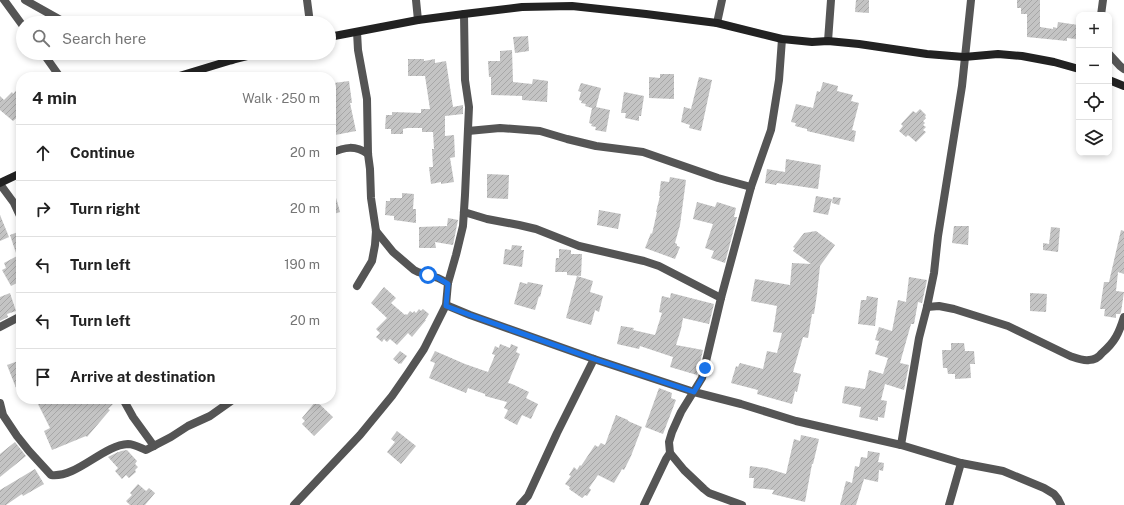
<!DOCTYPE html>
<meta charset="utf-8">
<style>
:root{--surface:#fff;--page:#f2f2f2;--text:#222;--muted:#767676;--line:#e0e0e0}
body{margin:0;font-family:"Public Sans",sans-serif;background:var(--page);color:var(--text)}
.controls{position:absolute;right:12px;top:12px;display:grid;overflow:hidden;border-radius:8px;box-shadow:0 2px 6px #0003}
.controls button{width:36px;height:36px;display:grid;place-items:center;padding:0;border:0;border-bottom:1px solid var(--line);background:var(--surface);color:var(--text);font:20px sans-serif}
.stop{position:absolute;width:12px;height:12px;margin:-9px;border:3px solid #1a73e8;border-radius:50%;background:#fff}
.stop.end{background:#1a73e8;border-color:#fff;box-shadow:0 1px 4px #0008}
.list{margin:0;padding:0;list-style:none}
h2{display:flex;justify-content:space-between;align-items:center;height:52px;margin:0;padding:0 16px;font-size:17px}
h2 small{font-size:13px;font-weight:400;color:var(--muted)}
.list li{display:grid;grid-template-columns:26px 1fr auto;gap:12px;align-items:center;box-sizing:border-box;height:56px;padding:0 16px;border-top:1px solid var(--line)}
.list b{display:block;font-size:15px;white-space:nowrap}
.list em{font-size:13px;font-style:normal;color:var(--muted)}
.icon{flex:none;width:22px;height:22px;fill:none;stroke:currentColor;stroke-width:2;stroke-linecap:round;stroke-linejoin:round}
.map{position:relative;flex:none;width:1124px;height:505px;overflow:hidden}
.search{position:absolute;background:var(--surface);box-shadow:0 2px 6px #0003;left:16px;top:16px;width:320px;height:44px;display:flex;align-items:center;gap:10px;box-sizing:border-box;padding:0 14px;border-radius:22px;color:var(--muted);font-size:15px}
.panel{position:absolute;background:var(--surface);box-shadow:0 2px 6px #0003;left:16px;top:72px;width:320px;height:332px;border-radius:16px}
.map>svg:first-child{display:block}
</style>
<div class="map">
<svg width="1124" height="505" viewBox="0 0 1124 505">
<defs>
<pattern id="building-hatch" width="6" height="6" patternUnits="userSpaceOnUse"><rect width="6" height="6" fill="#c4c4c4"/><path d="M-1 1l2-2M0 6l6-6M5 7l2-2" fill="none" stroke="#a7a7a7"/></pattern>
</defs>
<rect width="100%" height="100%" fill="#fff"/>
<g fill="url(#building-hatch)">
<polygon points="856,0 869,0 869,13 855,12"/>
<polygon points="1017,0 1040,0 1040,27 1053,29 1053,27 1057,28 1058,22 1078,25 1076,39 1067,38 1067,41 1027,37 1027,14 1021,14 1021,8 1017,8"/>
<polygon points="528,36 529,51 515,53 513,37"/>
<polygon points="512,50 513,82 532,84 533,79 548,81 547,102 522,100 522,96 491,95 491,77 489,77 488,61 500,61 500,51"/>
<polygon points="408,59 424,59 424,61 435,59 435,63 446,61 453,107 463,105 463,114 445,116 445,136 454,135 455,157 450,158 454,182 441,184 441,182 431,184 429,167 433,167 432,149 434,149 433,132 422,132 422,128 407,128 403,129 403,134 391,134 391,129 385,129 386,115 392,115 392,112 421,113 421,109 430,109 425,76 408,76"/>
<polygon points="660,74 674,74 674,99 649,98 649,77 660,78"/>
<polygon points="699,77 712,80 701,131 689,128 690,125 681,122 684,107 691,109"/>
<polygon points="349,81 352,103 350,103 356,131 335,135 331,113 331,89 335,88 334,83"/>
<polygon points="823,82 838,86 837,91 853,95 851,101 859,103 852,130 856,131 854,142 807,131 807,129 795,126 796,123 791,122 796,104 813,108 817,91 820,92"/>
<polygon points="581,83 601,88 596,107 610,110 606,132 595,130 596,127 591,126 592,124 589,123 592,108 585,106 586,104 581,103 582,101 579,100 581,92 578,91"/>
<polygon points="21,85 21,114 13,121 0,110 0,96 4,100 12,92 13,94"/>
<polygon points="624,92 644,96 641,116 639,116 639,121 625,118 626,113 621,113"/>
<polygon points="920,109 926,115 925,117 926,118 923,121 925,123 923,125 926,127 923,130 926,132 916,142 908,135 906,137 899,131 903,126 901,124 913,111 916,113"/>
<polygon points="786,159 821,165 818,189 777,183 776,185 765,183 767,169 785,172"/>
<polygon points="487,174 509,175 508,199 487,198"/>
<polygon points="670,177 686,180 680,225 675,243 677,244 677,246 680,247 675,259 645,248 651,233 652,234 657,212 656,212 660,196 659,196 661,181 669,182"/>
<polygon points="331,187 333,187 340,212 331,215"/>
<polygon points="402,193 414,194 413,209 416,209 416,223 394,220 394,216 385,215 386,201 390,201 390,198 402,198"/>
<polygon points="816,196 832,199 828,215 813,212"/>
<polygon points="833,197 841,198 839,205 832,203"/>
<polygon points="697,202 715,207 717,202 736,208 734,217 737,217 725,263 711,258 714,251 705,248 713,224 693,219"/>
<polygon points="599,210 621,214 618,229 597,225"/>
<polygon points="0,215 9,237 0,241"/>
<polygon points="448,218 458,220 453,245 435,242 436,248 419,248 419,227 447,226"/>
<polygon points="954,226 969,226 968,245 952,243"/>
<polygon points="1051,227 1060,228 1058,252 1043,250 1043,243 1049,244"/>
<polygon points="1121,230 1124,231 1124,274 1118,272 1116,291 1124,292 1121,312 1120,314 1116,314 1116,318 1104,316 1105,309 1100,309 1104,282 1109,282"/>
<polygon points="816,231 835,245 820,266 817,294 814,314 812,314 808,338 803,337 793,372 801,374 797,392 795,391 792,404 757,394 758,390 731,383 736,366 738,367 740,363 763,369 767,351 777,353 782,333 773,332 777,306 751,301 755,279 790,285 792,263 811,264 793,251 795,248 793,247 804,233"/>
<polygon points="18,232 21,242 21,281 11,286 2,270 6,268 4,263 17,256 10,235"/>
<polygon points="512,245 522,246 521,250 524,250 522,267 503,264 505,249 511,250"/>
<polygon points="559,249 571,250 571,254 582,254 581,276 567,275 567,272 555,272 556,258 559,258"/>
<polygon points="577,276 593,281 590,292 603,296 599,312 595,310 591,325 566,318"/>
<polygon points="909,277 927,280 922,303 918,302 914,324 911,324 900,363 909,365 904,390 885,384 881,400 887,401 884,418 878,417 878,421 859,417 861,407 842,403 845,386 865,389 869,370 883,374 888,358 875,354 879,341 875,340 879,327 892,331 898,300 906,302"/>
<polygon points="520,282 527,284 528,282 543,285 540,297 539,296 535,310 514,304"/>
<polygon points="384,287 396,298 391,303 405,315 406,314 407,315 410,311 413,313 414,311 416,313 419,309 421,311 423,309 429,314 425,320 426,320 412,337 408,333 397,345 390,339 387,342 384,339 382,342 376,337 380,333 376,329 387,318 371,303"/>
<polygon points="10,293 16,311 7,314 8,317 0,321 0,297"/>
<polygon points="671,293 714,304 709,324 683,318 681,329 676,345 703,350 697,375 670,367 673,357 640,346 639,349 617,344 621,326 634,328 633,330 655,335 662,313 659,312 662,296 670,298"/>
<polygon points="1030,293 1047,294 1046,312 1030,311"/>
<polygon points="867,296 878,298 875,326 858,324 861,300 866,300"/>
<polygon points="951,343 964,343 965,351 974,351 975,364 970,364 971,378 955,379 955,374 948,374 947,368 943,368 942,350 951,350"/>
<polygon points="500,344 510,348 511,344 518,347 516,352 520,354 508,383 512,384 529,392 526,398 538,404 531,419 522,415 517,425 504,418 508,410 504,408 507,402 485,396 485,394 468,388 466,393 429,378 435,363 430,361 435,351 465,364 488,372 495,355 492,354 495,346 499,348"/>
<polygon points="400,351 407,356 401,364 400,363 399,364 393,359"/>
<polygon points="21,360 21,398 20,398 7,365"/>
<polygon points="659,388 672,393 671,398 676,400 663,434 645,427"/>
<polygon points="44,399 110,399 114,403 108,409 110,410 87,437 86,436 52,450 44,431 50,428 37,402"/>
<polygon points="316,401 333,417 314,436 302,424 305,421 302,418"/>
<polygon points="616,415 628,420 628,421 642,427 631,456 624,470 622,469 614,483 598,475 589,488 591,490 587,496 585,495 582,498 569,489 570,487 565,484 571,476 569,475 574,467 577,470 580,465 581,466 595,445 598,447 601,443 605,445"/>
<polygon points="397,431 416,446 401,464 387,452 395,442 391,439"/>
<polygon points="801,435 819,439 813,464 812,464 805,502 772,494 774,490 753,488 754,478 749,478 750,466 766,468 786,474 794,439 800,441"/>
<polygon points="15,442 26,456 0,477 0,454"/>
<polygon points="127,450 137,461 135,464 138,467 135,470 136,472 129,478 126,475 122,479 115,471 118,468 108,457 118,452 119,452 121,451"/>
<polygon points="868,451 880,453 878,462 884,463 883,471 879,470 878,482 864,479 856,505 840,505 846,481 852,483 855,466 859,467 861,457 867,458"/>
<polygon points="35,469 44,484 23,496 22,494 6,505 0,505 0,490"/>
<polygon points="138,484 146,491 149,488 155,493 145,505 130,505 126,501 132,495 130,493"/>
</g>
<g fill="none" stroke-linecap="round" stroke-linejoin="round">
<g stroke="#555" stroke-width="8">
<polyline points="4,0 23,26"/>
<polyline points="25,0 66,23"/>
<polyline points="307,0 310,23"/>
<polyline points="416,0 418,20"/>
<polyline points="1101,15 1103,0"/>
<polyline points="717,23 722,0"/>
<polyline points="828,41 831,0"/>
<polyline points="43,53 60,77"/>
<polyline points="212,53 223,56 232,60"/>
<polyline points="1109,54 1120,66 1124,69"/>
<polyline points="468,131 500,128 540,131 567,139 596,146 643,152 718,178 751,187"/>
<path d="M331 153C345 147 355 145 368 154"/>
<polyline points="0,184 14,203 21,218"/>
<polyline points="464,212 487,219 519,225 536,229 579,246 644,261 659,266 721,298"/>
<polyline points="376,231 393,252 414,270 418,272 438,278 448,283"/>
<polyline points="357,286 372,261 375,245 376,231 371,198 370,169 368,154 367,99 358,50 357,32"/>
<polyline points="446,305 470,315 594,359 694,392 741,404 796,421 901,445 961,463 1003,471 1044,488 1054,494 1058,499 1061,505"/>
<path d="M927 307 939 306 954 309 1008 326 1070 356C1076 358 1083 361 1089 360 1094 360 1099 357 1102 353 1115 342 1119 333 1124 317"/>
<polyline points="0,327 21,316"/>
<polyline points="123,399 133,417 154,446"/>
<path d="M0 403 3 415 17 436 29 451 51 475C77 478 103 445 128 444 134 444 141 448 146 450L171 437 188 426 210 416 234 399"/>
<polyline points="901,445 919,338 927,307 934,273 938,236 962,86 971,0"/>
<polyline points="294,505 360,435 392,396 408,373 424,349 446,305 448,283 456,255 463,226 465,195 469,107 465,80 464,14"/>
<polyline points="520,505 528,496 557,433 594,359"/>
<polyline points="644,505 666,459 670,453"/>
<polyline points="742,505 709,493 704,489 684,470 670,453 669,442 672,432 681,412 702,378 721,298 751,187 771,130 779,80 782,39"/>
<polyline points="949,505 961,463"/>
</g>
<g stroke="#222" stroke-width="8">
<polyline points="329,37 418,20 464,14 522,7 572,6 646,14 717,23 782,39 812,42 828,41 859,44 927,54 964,57 998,54 1022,56 1054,62 1079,69"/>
<polyline points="176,77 232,60 259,53"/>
<polyline points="1109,80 1124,86"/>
<polyline points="0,183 21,173"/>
</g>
</g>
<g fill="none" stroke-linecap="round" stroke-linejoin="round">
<polyline stroke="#1a73e8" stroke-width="5" points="428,275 438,278 448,284 446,306 470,315 594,359 694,392 702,378 705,368"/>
</g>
</svg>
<div class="controls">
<button>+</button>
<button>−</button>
<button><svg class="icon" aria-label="locate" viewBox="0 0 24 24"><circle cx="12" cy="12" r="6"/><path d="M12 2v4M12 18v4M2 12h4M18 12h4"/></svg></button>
<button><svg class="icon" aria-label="layers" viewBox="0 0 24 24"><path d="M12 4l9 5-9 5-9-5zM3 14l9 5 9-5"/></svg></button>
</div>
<div class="stop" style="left:428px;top:275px"></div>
<div class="stop end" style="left:705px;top:368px"></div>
<div class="search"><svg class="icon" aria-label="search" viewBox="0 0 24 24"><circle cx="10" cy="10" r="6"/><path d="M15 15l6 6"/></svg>Search here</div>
<section class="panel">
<h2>4 min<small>Walk · 250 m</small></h2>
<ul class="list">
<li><svg class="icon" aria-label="ahead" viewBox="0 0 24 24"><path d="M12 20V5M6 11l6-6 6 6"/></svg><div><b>Continue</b></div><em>20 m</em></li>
<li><svg class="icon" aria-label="right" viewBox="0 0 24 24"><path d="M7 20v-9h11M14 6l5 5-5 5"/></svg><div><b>Turn right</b></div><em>20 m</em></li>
<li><svg class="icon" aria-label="left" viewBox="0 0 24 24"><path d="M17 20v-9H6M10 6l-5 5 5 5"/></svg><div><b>Turn left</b></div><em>190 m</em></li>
<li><svg class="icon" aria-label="left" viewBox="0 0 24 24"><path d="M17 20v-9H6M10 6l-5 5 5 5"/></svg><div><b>Turn left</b></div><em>20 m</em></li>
<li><svg class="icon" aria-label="arrive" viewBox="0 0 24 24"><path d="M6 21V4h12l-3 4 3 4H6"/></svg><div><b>Arrive at destination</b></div></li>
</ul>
</section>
</div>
